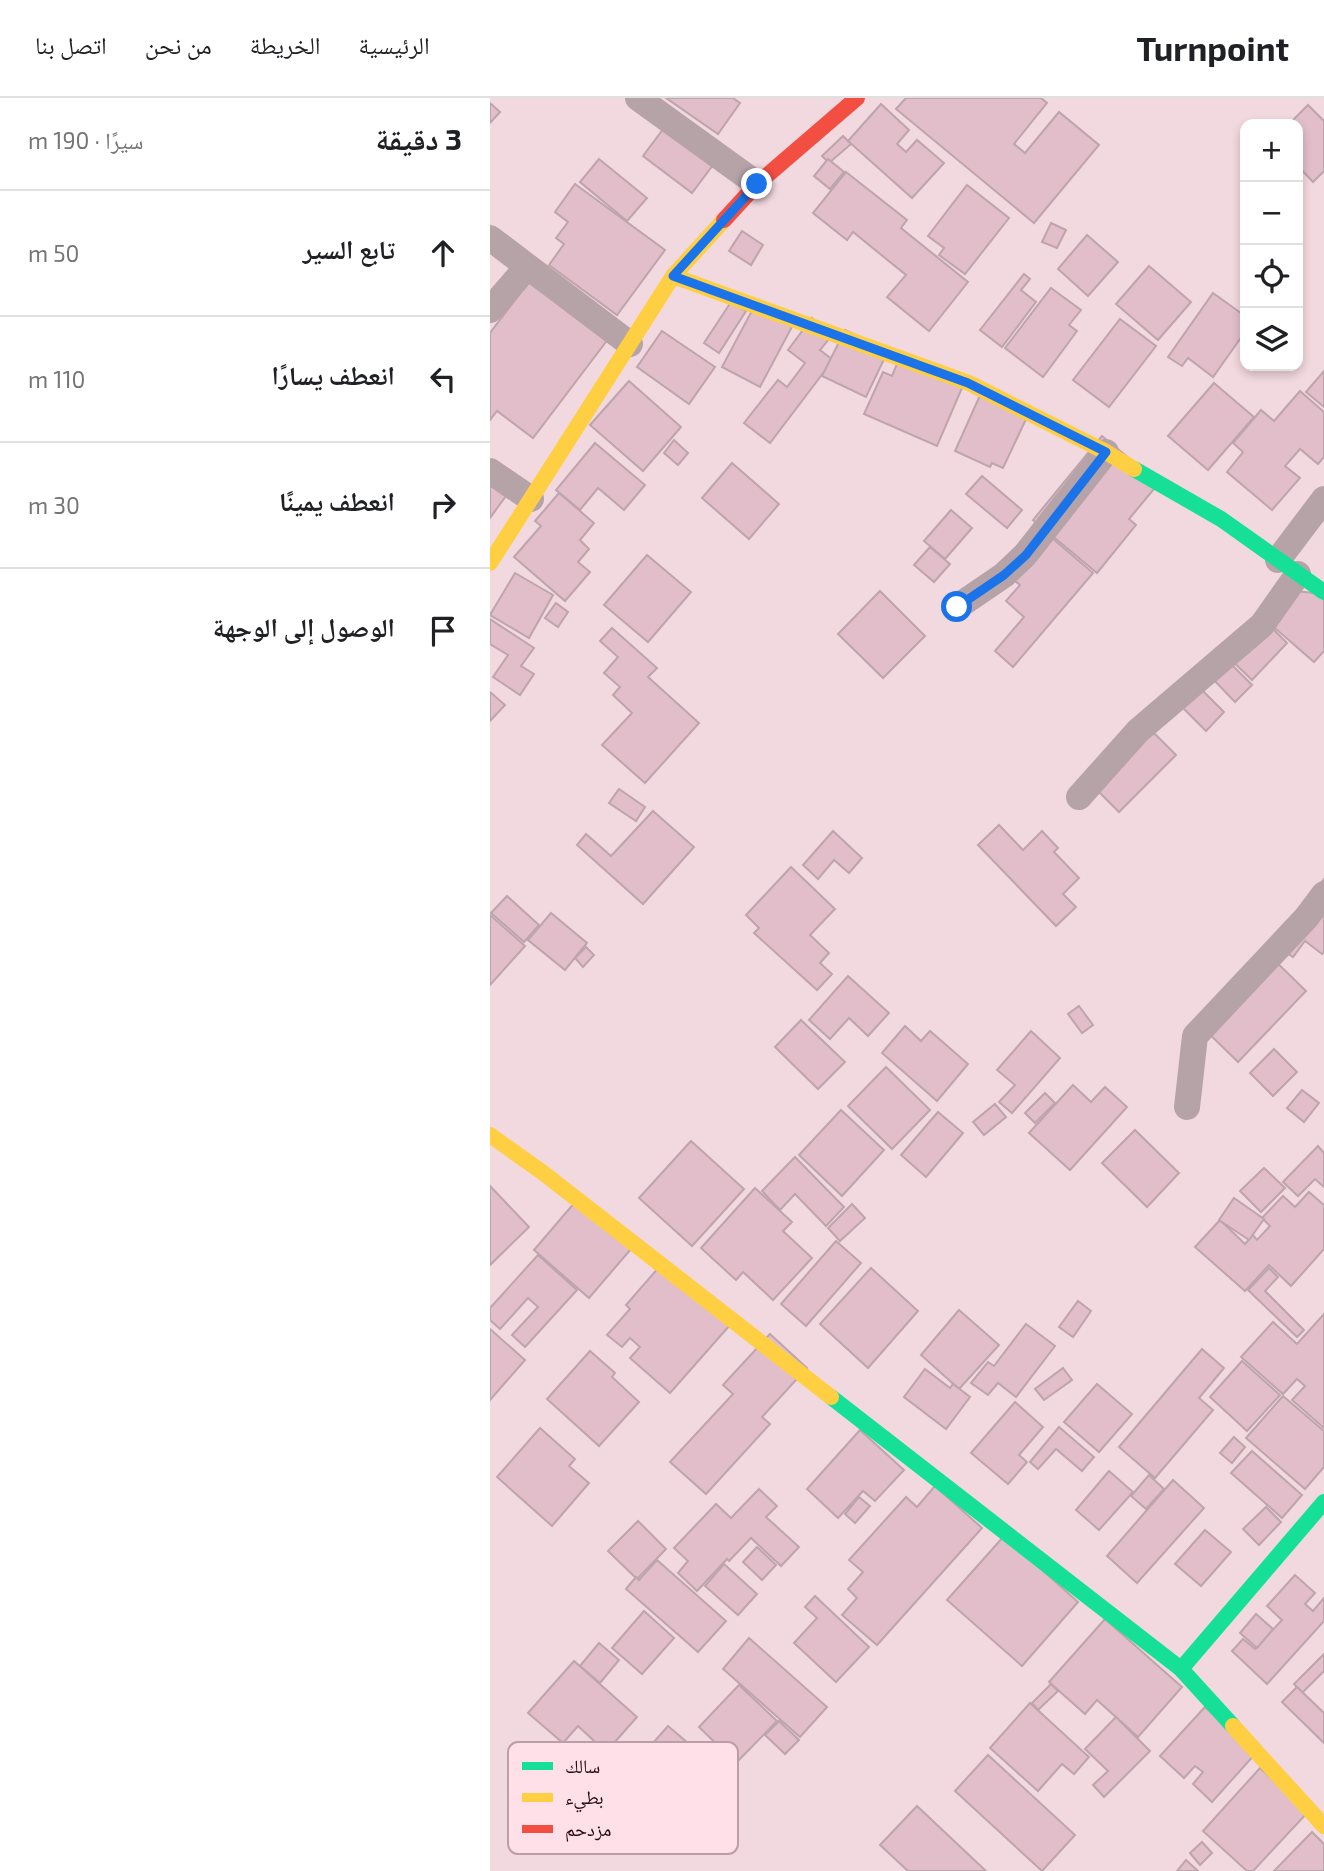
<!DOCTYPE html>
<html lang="ar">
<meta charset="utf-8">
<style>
:root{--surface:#fff;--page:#f2f2f2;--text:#202124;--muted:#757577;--line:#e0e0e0}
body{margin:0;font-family:"Exo 2","Noto Naskh Arabic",sans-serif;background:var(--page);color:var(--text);direction:rtl}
.controls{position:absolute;right:21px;top:21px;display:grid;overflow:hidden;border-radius:14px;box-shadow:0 4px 10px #0003}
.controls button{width:63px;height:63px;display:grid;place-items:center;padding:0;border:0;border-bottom:2px solid var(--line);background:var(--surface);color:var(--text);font:35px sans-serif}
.stop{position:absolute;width:21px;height:21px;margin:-16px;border:5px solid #1a73e8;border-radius:50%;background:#fff}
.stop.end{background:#1a73e8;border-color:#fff;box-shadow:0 2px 7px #0008}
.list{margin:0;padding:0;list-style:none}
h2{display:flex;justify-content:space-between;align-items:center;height:91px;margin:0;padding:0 28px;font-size:30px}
h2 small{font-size:23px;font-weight:400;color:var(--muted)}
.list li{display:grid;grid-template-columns:46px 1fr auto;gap:21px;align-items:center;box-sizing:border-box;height:126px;padding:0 28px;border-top:2px solid var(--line)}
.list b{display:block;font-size:26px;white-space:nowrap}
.list em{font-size:23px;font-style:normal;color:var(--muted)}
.icon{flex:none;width:38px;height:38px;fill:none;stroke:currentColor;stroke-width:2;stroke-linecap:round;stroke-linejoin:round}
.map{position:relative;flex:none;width:834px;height:1773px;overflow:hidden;direction:ltr}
header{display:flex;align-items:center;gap:42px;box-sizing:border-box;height:98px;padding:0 35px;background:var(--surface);border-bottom:2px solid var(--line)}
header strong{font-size:33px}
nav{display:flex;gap:38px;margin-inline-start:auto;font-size:24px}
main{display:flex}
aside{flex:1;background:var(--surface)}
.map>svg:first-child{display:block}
</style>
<header>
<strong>Turnpoint</strong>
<nav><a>الرئيسية</a><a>الخريطة</a><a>من نحن</a><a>اتصل بنا</a></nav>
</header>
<main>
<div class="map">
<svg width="834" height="1773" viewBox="0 0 834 1773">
<rect width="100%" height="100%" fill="#f2d8df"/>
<g fill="#e1beca" stroke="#bea4ac" stroke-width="2">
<polygon points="176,0 243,0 250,5 228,36"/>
<polygon points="416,0 551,0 557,5 524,46 535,55 569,14 609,47 544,125 406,11"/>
<polygon points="0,5 10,14 0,25"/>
<polygon points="391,6 419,32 407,46 416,54 427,42 454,65 422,100 358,43"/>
<polygon points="818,7 834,23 834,73 823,84 808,68 808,26 799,26"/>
<polygon points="177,26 226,63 202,95 153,58"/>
<polygon points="353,38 361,46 339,65 332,58"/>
<polygon points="109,61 157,100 137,123 90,84"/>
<polygon points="338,61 354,74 340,91 324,78"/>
<polygon points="356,74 417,122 411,130 478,184 439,233 397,199 416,177 363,134 357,142 323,115"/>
<polygon points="85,86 175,152 127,217 59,167 74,146 66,140 78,124 65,114"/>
<polygon points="477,87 519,120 475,176 449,157 454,150 438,138"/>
<polygon points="561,125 576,132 567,150 552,144"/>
<polygon points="252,133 273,147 261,167 239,153"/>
<polygon points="597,137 628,164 598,198 568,171"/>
<polygon points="659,168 701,204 668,242 626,206"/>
<polygon points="47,173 125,232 43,340 7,313 0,322 0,235"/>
<polygon points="534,176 540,181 531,192 546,204 512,249 490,232"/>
<polygon points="561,190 591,212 579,227 587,233 553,279 515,250"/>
<polygon points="723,195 755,218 755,234 723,279 698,260 692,268 678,259"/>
<polygon points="241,204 256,213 229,255 214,245"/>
<polygon points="266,205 304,225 270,289 232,269"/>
<polygon points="322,220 343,236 330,252 343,262 280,345 254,325 288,282 297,289 315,265 298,252"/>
<polygon points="630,221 666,248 619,309 583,282"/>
<polygon points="355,232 398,253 376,299 332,278"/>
<polygon points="172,233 225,269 199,306 147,269"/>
<polygon points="411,256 475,283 447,348 374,316 393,274 402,278"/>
<polygon points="834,273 834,309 816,294"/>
<polygon points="139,283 191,329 153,373 100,327"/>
<polygon points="724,285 764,319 718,372 678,338"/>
<polygon points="810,293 834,314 834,359 828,366 810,351 795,368 810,380 782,412 737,374 753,354 743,345 771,312 784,323"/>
<polygon points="491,295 538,317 513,370 502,365 500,369 465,353"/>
<polygon points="612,338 669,385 639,421 646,427 607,475 543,422"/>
<polygon points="184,342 198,355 188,367 174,355"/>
<polygon points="105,345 155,387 134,412 108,390 90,412 66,392"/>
<polygon points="242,365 289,406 259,441 212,400"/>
<polygon points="0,376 21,391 0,420"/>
<polygon points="492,378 532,412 517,430 476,396"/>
<polygon points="69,395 104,425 90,442 99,451 88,464 100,474 75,503 24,459 51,428 45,423"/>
<polygon points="461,412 482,430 455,461 434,443"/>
<polygon points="549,429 603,475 523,569 505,553 534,519 516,503 530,487 512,472"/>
<polygon points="440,449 460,466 444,484 424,467"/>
<polygon points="157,457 201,494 158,544 114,507"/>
<polygon points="25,475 63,497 39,540 0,517"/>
<polygon points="390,493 435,538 393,580 348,536"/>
<polygon points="805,493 834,496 834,553 824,564 778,524"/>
<polygon points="66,505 78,514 68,529 55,520"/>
<polygon points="770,518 797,545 762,582 734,555"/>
<polygon points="0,521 44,550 31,568 44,576 30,597 3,579 18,557 0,546"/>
<polygon points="122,530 167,570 158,579 209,625 155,685 112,647 142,615 123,597 130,589 114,575 128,559 110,543"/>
<polygon points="726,551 762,587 745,604 722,580 711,591 734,614 716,633 680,597"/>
<polygon points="0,594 15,607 0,623"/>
<polygon points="660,631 686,657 629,714 594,679"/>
<polygon points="129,691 155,709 146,723 119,705"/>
<polygon points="163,713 204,749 153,806 87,747 96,736 121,758"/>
<polygon points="509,727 533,752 552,733 568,750 564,754 589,780 573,796 586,809 566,828 488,747"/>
<polygon points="343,733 372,760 359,775 344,762 328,781 313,767"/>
<polygon points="301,769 345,811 320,837 339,855 330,865 342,876 327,892 264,835 269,830 256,817"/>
<polygon points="834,781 834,854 832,856 815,843 803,859 786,847"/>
<polygon points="17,798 49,827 34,844 1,815"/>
<polygon points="61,815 97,845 75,872 38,842"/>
<polygon points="0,817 35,848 0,887"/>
<polygon points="96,849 104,857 93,869 85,860"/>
<polygon points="775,853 816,893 748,964 707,924"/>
<polygon points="358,878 399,915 378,938 359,920 340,941 319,922"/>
<polygon points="589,908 603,927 592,935 578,916"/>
<polygon points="311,922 355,964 328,991 285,949"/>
<polygon points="415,928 431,943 440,933 478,966 447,1003 392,955"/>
<polygon points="541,933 570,960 522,1015 509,1004 525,987 507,972"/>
<polygon points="784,951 807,974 783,998 760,975"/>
<polygon points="396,969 440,1012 402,1051 358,1008"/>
<polygon points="583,987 601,1004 615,989 637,1009 580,1072 539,1035"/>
<polygon points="812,992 829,1005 814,1024 797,1010"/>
<polygon points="555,995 565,1005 545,1025 535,1015"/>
<polygon points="505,1006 516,1019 494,1037 483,1024"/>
<polygon points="351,1012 394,1052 352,1098 309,1057"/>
<polygon points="448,1014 473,1035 436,1079 411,1057"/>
<polygon points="645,1032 689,1075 657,1109 612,1065"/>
<polygon points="201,1043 254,1091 202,1148 149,1100"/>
<polygon points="828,1048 834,1055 834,1089 825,1081 808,1098 793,1084"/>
<polygon points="305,1059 354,1109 336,1128 305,1096 290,1112 272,1093"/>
<polygon points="774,1070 795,1090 771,1114 750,1093"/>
<polygon points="0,1088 39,1129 0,1167"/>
<polygon points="265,1090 302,1124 293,1133 322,1160 283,1202 253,1174 246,1182 211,1150"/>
<polygon points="819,1094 834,1107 834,1151 801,1188 779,1167 755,1193 705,1149 730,1122 755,1146 763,1137 767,1142 780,1128 772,1120 793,1098 805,1109"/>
<polygon points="744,1100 774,1121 759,1142 729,1122"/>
<polygon points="86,1103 141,1151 99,1200 44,1152"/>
<polygon points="362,1106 375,1120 350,1143 338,1130"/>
<polygon points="346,1143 371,1165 316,1228 291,1206"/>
<polygon points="48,1157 87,1192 35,1249 22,1237 48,1209 38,1200 10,1231 0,1222 0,1210"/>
<polygon points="170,1168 240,1227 180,1295 140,1260 150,1249 140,1240 132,1249 117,1237 140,1211 136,1207"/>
<polygon points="381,1170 428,1213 378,1270 330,1226"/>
<polygon points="779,1170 788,1179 775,1193 814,1232 807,1239 758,1192"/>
<polygon points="588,1203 601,1213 583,1239 569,1229"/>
<polygon points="469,1212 509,1247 469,1291 431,1257"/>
<polygon points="834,1216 834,1330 802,1302 815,1288 807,1281 793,1296 751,1259 783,1224 807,1246"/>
<polygon points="536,1226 565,1248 526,1299 508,1285 498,1297 481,1285 498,1264 504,1268"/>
<polygon points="0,1231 35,1262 0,1302"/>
<polygon points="280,1236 317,1270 272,1319 280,1326 216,1396 180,1364 243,1296 233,1287"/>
<polygon points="712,1251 734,1270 709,1300 723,1312 665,1380 629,1349"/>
<polygon points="100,1253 125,1275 122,1279 149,1304 109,1348 57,1301"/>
<polygon points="752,1263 790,1297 757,1333 720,1299"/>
<polygon points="573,1270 582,1282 554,1302 545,1291"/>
<polygon points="435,1271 460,1290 463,1286 480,1299 456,1331 414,1299"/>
<polygon points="607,1286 642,1316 609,1354 574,1324"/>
<polygon points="793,1298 834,1333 834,1369 815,1391 756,1340"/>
<polygon points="525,1304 553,1329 529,1357 537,1364 518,1386 481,1355"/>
<polygon points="569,1329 604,1359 592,1373 566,1351 548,1371 540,1364"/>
<polygon points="50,1330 85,1361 79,1368 99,1385 62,1428 7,1379"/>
<polygon points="370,1332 414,1372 385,1403 373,1393 348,1420 317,1391"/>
<polygon points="744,1339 755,1349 742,1365 730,1355"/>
<polygon points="762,1353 812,1397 792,1420 741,1375"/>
<polygon points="619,1373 643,1394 609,1432 586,1412"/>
<polygon points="659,1377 674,1391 656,1411 641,1398"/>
<polygon points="683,1382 714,1410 647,1485 617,1458"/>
<polygon points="445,1388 492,1430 387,1547 352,1517 367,1500 358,1491 373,1474 359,1462 416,1399 427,1409"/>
<polygon points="269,1391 287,1408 276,1419 309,1449 291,1468 261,1440 239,1463 237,1461 207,1493 188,1475 198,1463 184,1450 226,1406 241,1420"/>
<polygon points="369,1399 380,1408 365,1425 355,1416"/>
<polygon points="776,1409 791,1424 769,1447 753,1431"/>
<polygon points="148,1423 176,1451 147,1481 118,1453"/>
<polygon points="715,1432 741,1454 711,1488 685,1466"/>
<polygon points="514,1438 588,1504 532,1568 457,1502"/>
<polygon points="267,1449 286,1467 272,1482 253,1464"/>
<polygon points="167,1462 236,1523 208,1554 136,1491 146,1479 149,1482"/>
<polygon points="234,1466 267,1496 248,1517 215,1488"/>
<polygon points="805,1477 825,1495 815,1506 823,1513 834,1500 834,1523 777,1586 742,1553 753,1541 765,1551 792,1522 777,1508"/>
<polygon points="325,1498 379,1549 346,1584 304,1545 327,1520 315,1509"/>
<polygon points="154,1513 184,1540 152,1576 122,1550"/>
<polygon points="766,1516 783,1531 767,1550 750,1535"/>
<polygon points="615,1521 692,1589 648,1639 607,1602 595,1616 559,1584"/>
<polygon points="259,1540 337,1609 310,1639 233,1571"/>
<polygon points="109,1545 129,1562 110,1585 90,1568"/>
<polygon points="834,1556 834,1573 812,1595 804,1586"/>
<polygon points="84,1563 147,1619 116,1654 88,1628 73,1645 38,1615"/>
<polygon points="561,1586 568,1593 548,1612 542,1605"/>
<polygon points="249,1587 287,1623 246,1665 209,1629"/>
<polygon points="807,1589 834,1615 834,1645 792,1604"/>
<polygon points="540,1605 599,1659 584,1676 572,1666 548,1693 500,1650"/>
<polygon points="715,1609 766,1655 722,1704 703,1686 713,1674 705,1668 694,1680 670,1658"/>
<polygon points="626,1619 660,1653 614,1699 603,1687 618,1673 595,1651"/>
<polygon points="289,1623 309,1642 295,1656 275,1637"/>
<polygon points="178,1628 231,1673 193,1716 141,1670"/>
<polygon points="498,1657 585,1737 552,1773 465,1693"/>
<polygon points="770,1670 818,1714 763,1773 757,1773 713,1733"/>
<polygon points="427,1708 496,1773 418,1773 390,1747"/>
<polygon points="822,1734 834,1746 834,1773 784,1773"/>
<polygon points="712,1744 722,1755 710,1767 700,1755"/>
<polygon points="696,1762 708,1773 687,1773"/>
</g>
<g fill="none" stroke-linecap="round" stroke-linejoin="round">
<g stroke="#b5a3a8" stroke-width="26">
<polyline points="148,0 267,86"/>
<polyline points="0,140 140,246"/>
<polyline points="0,212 37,169"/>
<polyline points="0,373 41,401"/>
<polyline points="788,462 834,401"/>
<polyline points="467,509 514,477 535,457 616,354"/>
<polyline points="589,699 648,633 772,527 808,476"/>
<polyline points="697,1009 705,938 816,820 834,796"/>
</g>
<g stroke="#16e098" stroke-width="16">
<polyline points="644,371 731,421 834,494"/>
<polyline points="341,1299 691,1571 743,1628"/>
<polyline points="691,1571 834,1404"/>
</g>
<g stroke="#ffcf43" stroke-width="16">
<polyline points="183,178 479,285 616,354 644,371"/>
<polyline points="0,465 183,178 234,122"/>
<polyline points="0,1037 52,1074 341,1299"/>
<polyline points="743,1628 834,1728"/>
</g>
<polyline stroke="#f24e42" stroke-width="16" points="234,122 267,86 367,0"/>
</g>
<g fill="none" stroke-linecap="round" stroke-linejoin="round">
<polyline stroke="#1a73e8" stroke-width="9" points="267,86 183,178 478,285 616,354 536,457 514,477 467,509"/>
</g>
<rect x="18" y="1644" width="230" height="112" rx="10" fill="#ffdfe8" stroke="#bc9ea8" stroke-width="2"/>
<rect x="32" y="1664" width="31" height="8" fill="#16e098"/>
<rect x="32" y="1695" width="31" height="9" fill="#ffcf43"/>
<rect x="32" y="1727" width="31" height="8" fill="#f24e42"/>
<g font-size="19" fill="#200711">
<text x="75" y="1675">سالك</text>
<text x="75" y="1706">بطيء</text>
<text x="75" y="1738">مزدحم</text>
</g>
</svg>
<div class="controls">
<button>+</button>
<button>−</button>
<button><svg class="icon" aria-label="locate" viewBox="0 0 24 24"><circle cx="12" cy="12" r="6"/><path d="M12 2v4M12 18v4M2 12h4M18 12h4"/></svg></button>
<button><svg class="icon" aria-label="layers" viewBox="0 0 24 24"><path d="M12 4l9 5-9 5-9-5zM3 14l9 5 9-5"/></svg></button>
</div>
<div class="stop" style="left:467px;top:509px"></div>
<div class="stop end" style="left:267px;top:86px"></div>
</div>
<aside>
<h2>3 دقيقة<small>سيرًا · 190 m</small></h2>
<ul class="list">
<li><svg class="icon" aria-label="ahead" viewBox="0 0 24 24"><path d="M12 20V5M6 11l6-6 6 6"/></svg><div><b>تابع السير</b></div><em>50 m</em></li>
<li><svg class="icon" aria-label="left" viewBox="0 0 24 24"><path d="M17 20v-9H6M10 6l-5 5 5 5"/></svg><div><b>انعطف يسارًا</b></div><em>110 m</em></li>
<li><svg class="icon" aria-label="right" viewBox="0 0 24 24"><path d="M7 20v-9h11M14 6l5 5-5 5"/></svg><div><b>انعطف يمينًا</b></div><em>30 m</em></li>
<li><svg class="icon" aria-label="arrive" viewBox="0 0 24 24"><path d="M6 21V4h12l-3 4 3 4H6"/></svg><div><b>الوصول إلى الوجهة</b></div></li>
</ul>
</aside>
</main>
